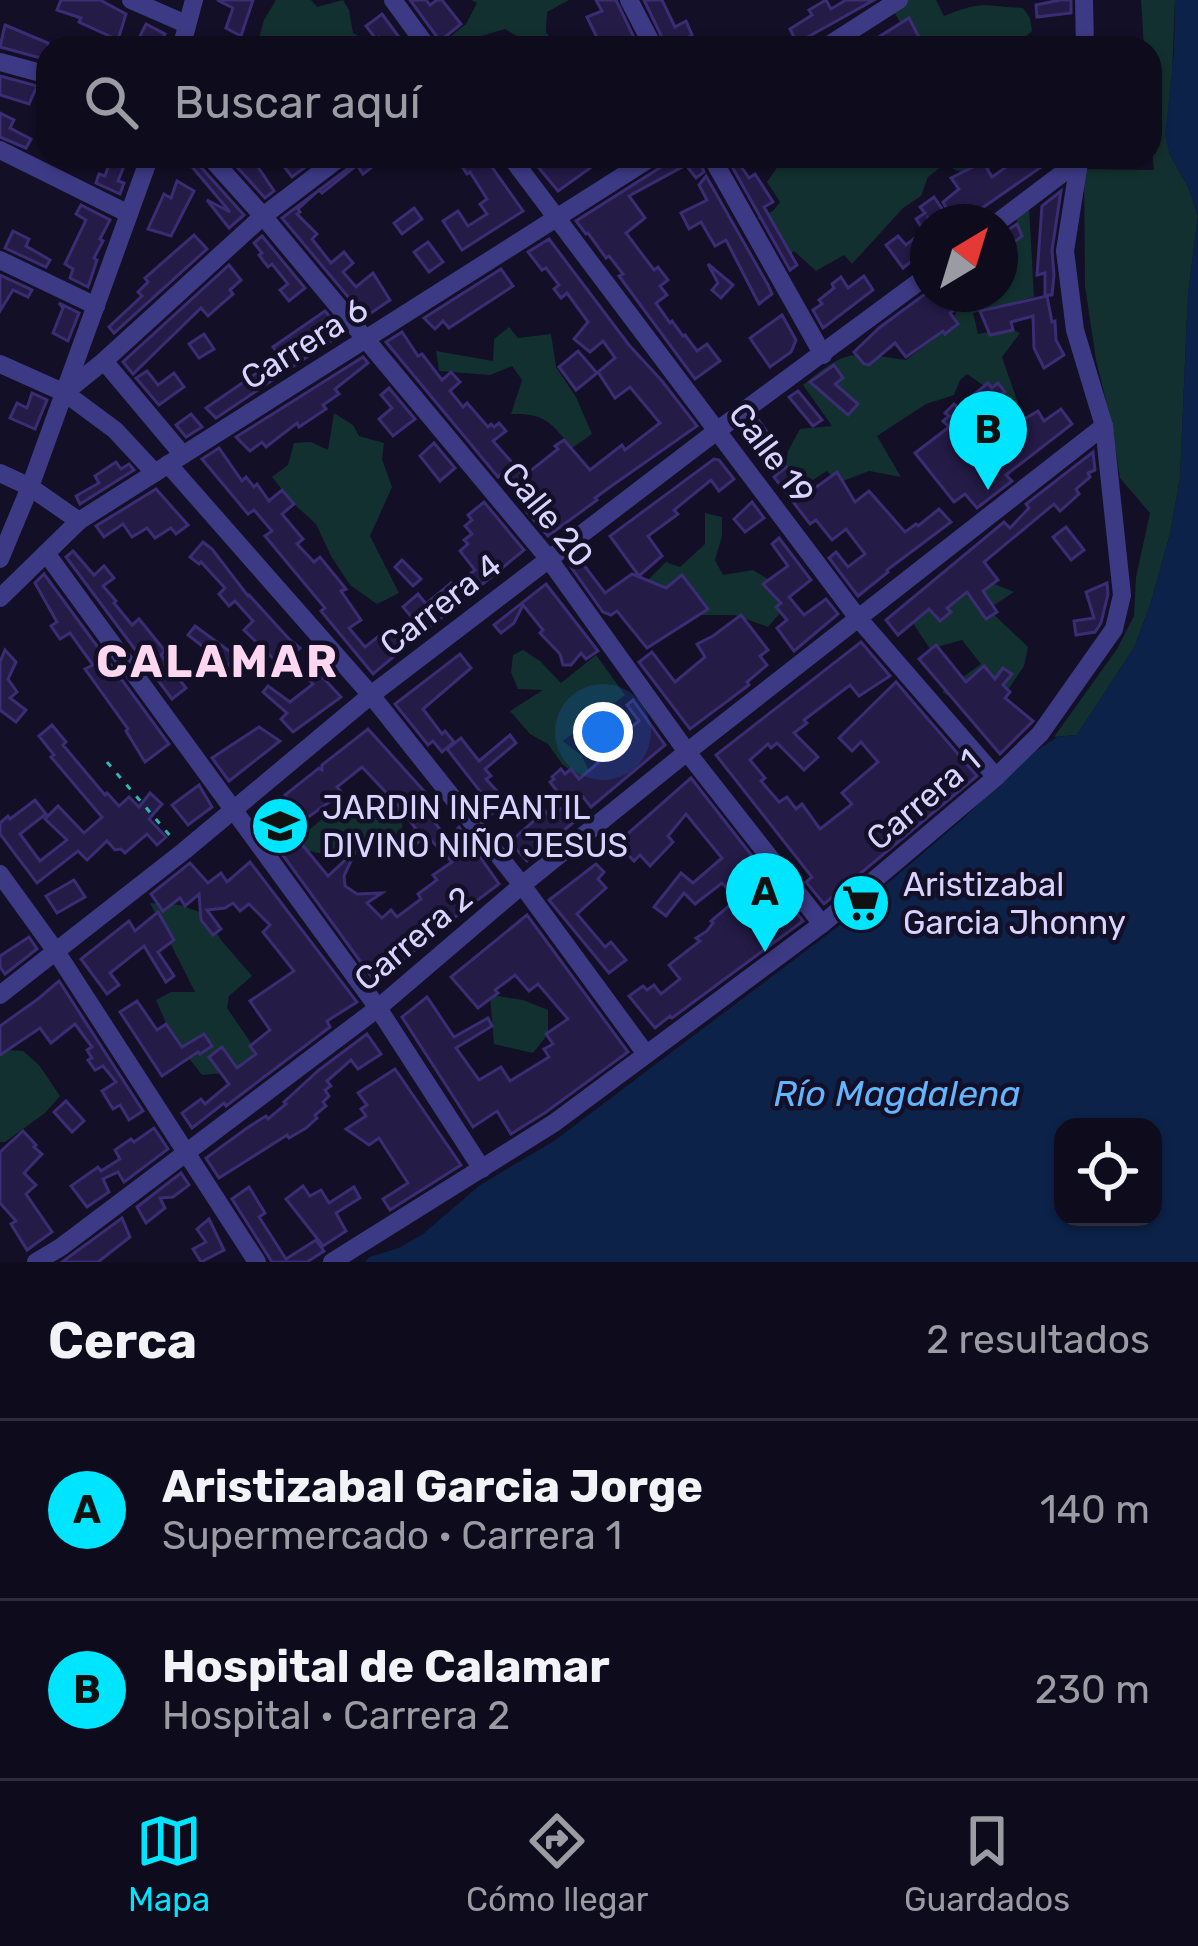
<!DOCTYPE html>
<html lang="es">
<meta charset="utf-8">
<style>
:root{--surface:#0e0b1c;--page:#171425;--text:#f1f3f6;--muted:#9b9ba3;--line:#2e2b3b;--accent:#00e5ff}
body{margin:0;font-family:Rubik,sans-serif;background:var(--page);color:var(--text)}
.controls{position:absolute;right:36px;bottom:36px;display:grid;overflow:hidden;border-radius:24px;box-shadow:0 3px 9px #0004}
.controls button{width:108px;height:108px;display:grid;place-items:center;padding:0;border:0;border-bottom:3px solid var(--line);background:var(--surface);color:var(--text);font:60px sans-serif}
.compass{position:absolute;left:910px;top:204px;width:108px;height:108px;border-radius:50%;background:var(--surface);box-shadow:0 3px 9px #0004;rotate:38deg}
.you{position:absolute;left:603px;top:732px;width:42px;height:42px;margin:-30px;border:9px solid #fff;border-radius:50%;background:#1a73e8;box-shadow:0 0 0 18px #1a73e833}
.badge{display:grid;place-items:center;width:78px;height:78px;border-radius:50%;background:var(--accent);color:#111;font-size:39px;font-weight:700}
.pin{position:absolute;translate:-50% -99px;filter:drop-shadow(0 3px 6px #0008)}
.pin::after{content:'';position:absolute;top:63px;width:42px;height:36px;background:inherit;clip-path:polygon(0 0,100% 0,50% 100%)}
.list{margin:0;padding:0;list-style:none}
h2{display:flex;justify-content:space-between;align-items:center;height:156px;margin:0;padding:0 48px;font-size:51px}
h2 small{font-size:39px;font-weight:400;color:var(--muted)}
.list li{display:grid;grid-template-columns:78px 1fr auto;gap:36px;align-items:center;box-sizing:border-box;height:180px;padding:0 48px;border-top:3px solid var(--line)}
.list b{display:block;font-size:45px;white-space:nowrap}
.list p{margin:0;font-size:39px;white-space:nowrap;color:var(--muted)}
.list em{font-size:39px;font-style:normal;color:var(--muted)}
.icon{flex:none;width:66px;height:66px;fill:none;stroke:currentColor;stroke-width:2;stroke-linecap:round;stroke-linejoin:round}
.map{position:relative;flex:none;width:1198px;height:1262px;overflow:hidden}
.search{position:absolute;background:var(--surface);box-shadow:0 3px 9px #0004;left:36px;right:36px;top:36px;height:132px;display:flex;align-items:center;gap:30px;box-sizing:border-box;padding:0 42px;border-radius:36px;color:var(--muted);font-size:45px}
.sheet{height:516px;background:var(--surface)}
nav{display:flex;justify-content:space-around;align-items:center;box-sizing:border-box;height:168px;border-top:3px solid var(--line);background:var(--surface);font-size:33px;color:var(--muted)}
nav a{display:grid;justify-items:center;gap:6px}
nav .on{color:var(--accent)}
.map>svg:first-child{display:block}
</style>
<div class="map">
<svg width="1198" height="1262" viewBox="0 0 1198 1262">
<rect width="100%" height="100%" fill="#130f26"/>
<g fill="#12302f">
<polygon points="276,0 311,0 317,7 343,0 349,10 353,33 366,40 372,48 256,48 264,20"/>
<polygon points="471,0 569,0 547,12 546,32 557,48 528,48 520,38 505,29 475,38 462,48 436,48 466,24 477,3"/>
<path d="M902 0H936L944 16C984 0 981 6 1023 8L1030 18 1032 31 1018 43 1017 48H915L893 10Z"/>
<polygon points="1141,0 1175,0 1169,153 1189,189 1198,216 1188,294 1180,478 1170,534 1151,602 1135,646 1077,735 1054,737 1117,649 1134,616 1136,577 1150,513 1120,478 1111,421 1096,360 1085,286 1084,169 1154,170 1150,131 1150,48 1144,48"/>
<path d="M785 156H1010C986 173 971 181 945 164L928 177 921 196 903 208 852 264 844 255 816 271 794 251 784 258 777 245 781 235 757 218 773 211 780 202 767 182Z"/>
<path d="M1029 206 1034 297 973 313 978 334 1008 328 1020 333 1002 357 1020 409 1014 417 1000 397 967 374 960 380 954 395 926 404 877 436 901 477 869 471 838 483 827 471 797 490 784 474 788 451 800 429 832 426 803 385C848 348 850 352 906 360L951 326 957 309 982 294H1000V286L1011 282 1000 268V255L1019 239 1016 216Z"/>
<path d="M509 327 518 338 551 334 556 367 576 397 592 434 572 448C551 423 546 413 511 414L522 380 512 366 490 375 439 371 436 351 493 361 494 339Z"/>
<polygon points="334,413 353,425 359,436 384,443 382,459 392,487 370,536 399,593 377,604 350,585 331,556 316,524 292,502 272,477 288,465 294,443 311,442 328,450"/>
<polygon points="705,513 722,517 722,536 715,560 723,575 753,570 771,581 785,607 768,627 735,615 696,615 645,583 666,562 680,567 705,544"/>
<polygon points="972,575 1014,592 988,609 1028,647 1024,666 999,703 977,712 942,692 981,664 962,640 930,649 911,620 936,606"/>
<polygon points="523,650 540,661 561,683 596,655 625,695 563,741 582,756 589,771 579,777 562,764 548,744 530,734 510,711 543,690 518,689 511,672 513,655"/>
<polygon points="384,802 404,811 401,834 351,840 323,854 301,849 309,830 336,807 353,807 365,813"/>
<polygon points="150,903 180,905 205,914 221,940 252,976 229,996 227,1008 255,1049 246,1071 202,1075 171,1035 156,1000 171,992 195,992"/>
<polygon points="490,995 523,1000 548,1010 548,1034 533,1053 494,1044"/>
<polygon points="4,1050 23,1051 39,1065 60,1096 45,1113 5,1142 0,1142 0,1054"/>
</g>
<g fill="#0c2248" fill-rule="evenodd">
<polygon points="1175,0 1198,0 1198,216 1189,189 1169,153 1165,134 1174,52"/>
<path d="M1198 217V1262H365L369 1257 399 1248 423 1234 480 1185 554 1141 836 928 965 817 1028 756 1057 737 1077 735 1135 646 1151 602 1170 534 1180 478 1188 294ZM1063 1127H1153V1217H1063Z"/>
</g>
<g fill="#241b47" stroke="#3b2d73" stroke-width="3" fill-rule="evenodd">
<polygon points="61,0 100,0 126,14 118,40 79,22 81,18 57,10"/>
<polygon points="217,0 253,0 241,36 226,28 233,8"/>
<polygon points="410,0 426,0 430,5 437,0 442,0 461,24 440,41"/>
<polygon points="596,0 616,0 639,48 602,48 587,17 602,11"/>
<polygon points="644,0 662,0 675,27 686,21 692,35 684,40 689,48 667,48"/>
<polygon points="826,0 831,9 846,0 874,0 797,43 790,29 812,15 809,10"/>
<polygon points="1060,0 1071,0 1071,13 1037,17 1036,5"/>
<polygon points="382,14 396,33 407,48 388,48 379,37 376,39 366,26"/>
<polygon points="909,18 921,41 910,48 861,48"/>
<polygon points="146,24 165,34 159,46 140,36"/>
<polygon points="5,25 48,43 48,60 0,47"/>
<polygon points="0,76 37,86 29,104 0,95"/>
<polygon points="0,113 14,120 10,128 31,139 26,148 0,137"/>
<polygon points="112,156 126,161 118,181 124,183 120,194 96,183 99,174 105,176"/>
<polygon points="183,156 196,156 199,165 244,215 229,228 207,200 230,212"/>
<polygon points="227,156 244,156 247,160 252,158 274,191 265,198"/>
<polygon points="276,156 320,156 292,177"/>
<polygon points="355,156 370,156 376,164 363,174 357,165 322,193 319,190 298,209 300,212 297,214 317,234 312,239 331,263 344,252 353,263 343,272 356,287 373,273 390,300 365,317 282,218 350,167"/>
<polygon points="455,156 484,156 523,211 462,250 443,221 458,211 468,226 487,214 480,204 487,199 470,172 467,174"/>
<polygon points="529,156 607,156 558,191"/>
<polygon points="674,156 698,156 704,172 696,178 686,165 629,196 645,218 626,233 654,270 658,267 668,280 660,286 667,295 656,303 670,323 672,321 683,336 685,335 697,351 707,344 720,361 695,379 619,276 623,274 609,256 606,258 588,233 586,234 576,221 661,167"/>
<polygon points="726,156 734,156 749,178 755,174 773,202 764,207 797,265 790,270"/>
<polygon points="1010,156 1057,156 962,222 954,222 943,202 959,189 951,178 983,162 992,177 1012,163"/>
<polygon points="706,176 768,285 772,294 759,304 726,240 715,246 701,222 689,229 681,213 707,200 699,185"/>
<polygon points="177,181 194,191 171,236 148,229 164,194 171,198"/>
<polygon points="1061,191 1052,250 1054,275 1052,295 1045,295 1045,273 1037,275 1042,206"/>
<polygon points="934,197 943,210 930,220 928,218 928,248 903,268 886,245 898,236 906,245 924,231 916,219 925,213 920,207"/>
<polygon points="81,205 110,220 100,239 103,241 94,258 97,260 88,287 70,278 73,269 65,264 86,220 76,214"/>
<polygon points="414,208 422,219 402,234 394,223"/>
<polygon points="1017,224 1022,236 1000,253 1000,235"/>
<polygon points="13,231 29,239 26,246 50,260 46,267 5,248"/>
<polygon points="194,235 207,249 114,333 109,327 142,296 138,292 148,282 145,278"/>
<polygon points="262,236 305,288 289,301 280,290 288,284 272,264 268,267 259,255 262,253 254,243"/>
<polygon points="549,239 629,345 662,381 697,426 610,487 595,498 597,500 548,536 526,511 531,507 502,473 498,477 386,342 402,332 418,356 422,354 442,380 451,372 460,382 450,391 463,407 467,403 488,427 491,424 494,427 499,423 506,431 493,441 524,476 558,449 555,446 564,440 590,470 622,445 625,450 660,423 630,387 615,398 598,372 615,358 603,341 590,352 574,339 588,322 567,293 561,298 554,289 559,285 546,268 542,270 528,252"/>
<polygon points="428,242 443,262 429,272 414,252"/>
<polygon points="708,264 733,285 721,298 712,290 718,283"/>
<polygon points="229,265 241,280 230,290 233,294 208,316 201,308 133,374 123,362"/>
<polygon points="501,269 513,286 449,328 443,321 435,329 424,318"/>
<polygon points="0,275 32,290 28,297 13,290 0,311"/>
<polygon points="864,276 873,290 823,328 813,310 822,304 819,300 834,288 832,284 841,277 848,288"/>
<polygon points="925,294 959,294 965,302 950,313 958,324 945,334 943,331 906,357 895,343 869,365 864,364 854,352 879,328"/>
<polygon points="1047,296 1052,322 1055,321 1056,340 1064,355 1044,368 1034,348 1033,316 1011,322 1013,330 990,335 980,311"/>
<polygon points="59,303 79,313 68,341 53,333 63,308"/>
<polygon points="325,311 343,333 216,418 206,408 280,357 273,347"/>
<polygon points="782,315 796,340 791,352 770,367 750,338"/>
<polygon points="204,334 214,349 199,358 189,344"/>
<polygon points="578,351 597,373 576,390 559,367"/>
<polygon points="363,357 368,363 335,389 339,394 323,405 326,409 299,427 297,423 266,447 262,442 250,451 236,437"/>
<polygon points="834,365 843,378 835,384 858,404 848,415 810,382"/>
<polygon points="147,371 158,385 174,373 184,387 159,405 136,378"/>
<polygon points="988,383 992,388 998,383 1005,392 989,403 1009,428 1038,411 1044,421 1061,409 1072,424 1006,475 1012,481 977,508 965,494 954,502 915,453 949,427 943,421 949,416 945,413 954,404 958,408"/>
<polygon points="389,388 415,419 393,436 379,419 392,408 381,395"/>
<polygon points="798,391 822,420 813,426 789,397"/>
<polygon points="32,393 47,400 35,429 10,418 17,403 27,408"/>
<polygon points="191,414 202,427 186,437 176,425"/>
<polygon points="759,421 775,443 758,456 741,434"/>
<polygon points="434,443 455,468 440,481 420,456"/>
<polygon points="219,448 242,481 246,477 254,487 257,484 269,501 282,490 294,504 282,514 303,539 297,544 314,562 320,557 346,589 341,591 361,620 349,628 365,647 388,629 404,648 373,674 321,611 325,608 265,536 272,531 254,510 248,514 202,459"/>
<polygon points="1093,452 1095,470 1088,473 1090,477 1076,489 1079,494 1060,511 1054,504 984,562 998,580 983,591 997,612 986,619 967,592 947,608 951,612 940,621 929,609 898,635 886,620 1004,522 1010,528 1029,508 1026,504"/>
<polygon points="714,459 719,460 734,479 719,491 711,480 674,510 678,514 648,536 662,556 639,576 610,536"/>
<polygon points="116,462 121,469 129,464 134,470 80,504 76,496 99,483 95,476"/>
<polygon points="786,467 807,494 837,472 855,502 869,491 905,532 916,524 918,526 939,509 951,522 887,570 888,572 858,596 829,558 836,552 848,567 865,554 846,529 832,540 816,520 810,524 774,477"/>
<polygon points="156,489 188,525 176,534 171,528 155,538 147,528 132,537 123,524 104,537 96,526"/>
<polygon points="484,502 524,550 424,632 403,607 418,594 426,604 451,583 454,587 475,570 460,551 468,544 464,540 472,534 465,526 472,520 468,515"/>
<polygon points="752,502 764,518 745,532 734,519"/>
<polygon points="1066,527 1084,550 1071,560 1053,537"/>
<polygon points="779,538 811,580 789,597 804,615 826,599 838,614 794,651 777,628 787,620 776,607 781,603 763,584 788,566 772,544"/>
<polygon points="203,542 212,549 248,596 249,595 290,640 300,648 281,666 244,630 253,621 235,601 229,606 219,594 225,588 201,562 199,564 190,557"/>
<polygon points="73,551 94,575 104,566 114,578 103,586 116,601 114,603 132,625 139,619 165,651 161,655 186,688 172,699 66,557"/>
<polygon points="402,560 421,579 413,586 395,567"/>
<polygon points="580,560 605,593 632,574 666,588 682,575 708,609 647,648 617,611 611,615 603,612 571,567"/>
<polygon points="44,574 169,744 145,762 126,731 128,729 85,669 93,665 70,633 60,639 51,626 57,622 35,583"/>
<polygon points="1107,583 1108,594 1101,623 1095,632 1076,635 1074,621 1094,618 1086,592"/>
<polygon points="546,584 598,651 586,659 581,653 571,665 563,665 560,654 540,633 543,630 523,605 514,623 501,633 494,625"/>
<polygon points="741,615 768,650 760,656 767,665 747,682 749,685 690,729 639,662 652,652 675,682 705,657 697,644 713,636"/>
<polygon points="195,626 236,656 228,666 188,635"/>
<polygon points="861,642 890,676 859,696 850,685 804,720 807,723 794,733 818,757 804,770 777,743 771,748 768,744 750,760 765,778 761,781 779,802 787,797 796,809 802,804 820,829 852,804 842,793 878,762 861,742 852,751 839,738 896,682 977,776 824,904 806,882 812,877 716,755"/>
<polygon points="936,645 966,682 984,666 995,679 1003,668 1012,674 1003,685 1010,692 1005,698 1033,721 1000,754 919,659"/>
<polygon points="5,650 16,662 8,679 17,692 10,698 26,710 16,722 0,710 0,662"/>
<polygon points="460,654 471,668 423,709 442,734 445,731 454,742 442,752 433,741 428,745 395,704"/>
<polygon points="314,668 341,697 293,732 281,719 287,713 263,692 268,686 290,702 313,684 305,675"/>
<polygon points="633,700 665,745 591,807 583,797 570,808 550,782 554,779 552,777 561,769 565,774 571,769 579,779 599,762 595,756 639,721 627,705"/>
<polygon points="52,725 66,742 63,745 105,795 107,793 119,806 129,797 139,807 150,793 162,804 149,819 166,837 157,845 147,834 125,853 121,849 115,850 107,841 87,860 78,851 37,883 0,834 0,823 8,816 10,819 35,800 46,814 20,834 40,861 67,840 45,819 58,806 84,833 102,817 51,757 54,755 39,736"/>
<polygon points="259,727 280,741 229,781 212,758"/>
<path d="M368 729 433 801 424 808 447 839 459 827 499 884 443 926 376 983 258 821 287 798 285 795 319 768 322 770V765ZM362 767 397 804 416 829 402 839 409 849 427 836 452 862 433 875 437 880 418 894 421 899 397 917 391 910 382 918 367 903 382 893 357 894 345 886 344 876 356 850 328 876 290 830 342 793 337 787Z"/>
<polygon points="510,735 516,743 485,769 491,776 486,779 506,801 488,817 475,802 483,795 447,749 461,738 479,761"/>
<polygon points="691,778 803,921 672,1018 670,1016 655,1028 629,996 643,986 647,990 654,985 661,994 680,979 669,965 700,941 696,938 707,931 713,923 711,921 737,899 722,883 695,904 684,893 666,916 654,907 681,873 693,883 722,858 686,814 668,836 673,842 650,866 640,855 634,861 617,843"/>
<polygon points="199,785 212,807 188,825 172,805"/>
<polygon points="563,807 574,822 527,861 510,842 545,811 550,817"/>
<polygon points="250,862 357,1002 327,1021 330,1027 226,1106 224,1103 192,1128 182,1113 201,1099 205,1104 229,1084 209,1057 222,1047 237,1068 256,1054 250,1046 270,1030 250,1001 294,971 263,932 270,925 249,904 240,911 233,903 225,908 207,910 221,929 213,935 201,920 199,894 185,906 180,898 163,911 151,894 190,863 208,883 221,873 227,882"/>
<polygon points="596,864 604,872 598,879 606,888 577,914 605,947 611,942 626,960 609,973 549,900"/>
<polygon points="74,880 85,897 57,913 46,896"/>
<polygon points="158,912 174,940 158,952 174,976 166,982 144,946 110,973 119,985 107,994 81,959 129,921 135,931"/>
<polygon points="527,915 628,1052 546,1112 511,1134 497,1111 473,1127 402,1017 427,997 454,1037 488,1018 492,1026 456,1048 479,1080 501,1067 510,1081 549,1057 544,1049 553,1044 546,1034 568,1019 538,984 529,991 515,975 495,990 498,993 478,1008 451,977"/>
<polygon points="29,937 37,949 5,974 0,967 0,956"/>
<polygon points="59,981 143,1111 129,1120 120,1105 113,1109 102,1091 116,1082 103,1066 95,1070 88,1060 92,1058 87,1050 92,1047 75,1024 51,1043 40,1028 0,1055 0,1026 38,999"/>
<polygon points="137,1001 157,1030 166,1024 182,1047 204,1034 212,1046 200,1054 198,1052 162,1076 120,1012"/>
<polygon points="367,1034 381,1054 358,1069 351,1060 327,1081 331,1086 325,1090 329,1096 323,1102 326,1106 315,1115 317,1118 306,1128 289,1138 287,1135 219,1178 206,1158 247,1128 266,1116 268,1119 286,1104 284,1102 319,1070"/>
<polygon points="395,1069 461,1165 390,1210 383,1199 408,1183 379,1138 369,1145 346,1129 366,1116 361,1109 367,1105 358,1093"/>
<polygon points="66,1101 84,1121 72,1132 54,1112"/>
<polygon points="154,1128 168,1149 124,1182 118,1172 103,1179 109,1192 87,1207 71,1186 98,1167 101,1171 120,1159 115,1150 131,1139 134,1142"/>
<polygon points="23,1131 36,1145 34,1147 42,1154 24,1173 36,1185 26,1194 52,1232 27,1250 11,1224 16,1221 0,1203 0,1152"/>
<polygon points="181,1173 189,1185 173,1197 160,1198 165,1208 146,1223 137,1207"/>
<polygon points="303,1186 310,1196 321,1190 329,1203 354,1187 360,1198 336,1213 346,1231 323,1246 286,1199"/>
<polygon points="249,1187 265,1213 259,1217 286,1259 316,1240 324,1251 307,1262 272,1262 232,1199"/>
<polygon points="122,1218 130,1237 98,1262 62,1262"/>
<polygon points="209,1219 224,1250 201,1262 193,1249 206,1242 197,1229"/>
</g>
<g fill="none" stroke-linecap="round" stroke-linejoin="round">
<polyline stroke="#2fb8b0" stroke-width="3" stroke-dasharray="6 9" stroke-linecap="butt" points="107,762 172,838"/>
<g stroke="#3d3a85" stroke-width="18">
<polyline points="131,0 186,24"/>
<polyline points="393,0 428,48"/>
<polyline points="629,0 654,48"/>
<polyline points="1084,0 1085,48"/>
<polyline points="181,48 194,0"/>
<polyline points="824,48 899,0"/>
<polyline points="0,62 48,75"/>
<polyline points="0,150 129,214"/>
<polyline points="209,156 263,216 548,558 687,752 822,924"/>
<polyline points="510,156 858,618 996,777"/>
<polyline points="711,156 823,355"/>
<polyline points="998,222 1080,160"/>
<polyline points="0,260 96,306"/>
<polyline points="104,361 183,455"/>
<polyline points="0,364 65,393 115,430 155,473"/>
<polyline points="68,390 104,361 263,216 342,156"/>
<polyline points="168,464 371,695 522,885 646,1054"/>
<polyline points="0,473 30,487 79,521"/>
<polyline points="46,553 378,1008 482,1169"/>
<polyline points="0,559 30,487 150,156"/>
<polyline points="0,598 79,521 654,156"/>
<polyline points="0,874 55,950 257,1262"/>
<polyline points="0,995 184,851 371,695 718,430 928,275"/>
<polyline points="36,1262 61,1247 378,1008 522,885 687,752 1104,426"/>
<polyline points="332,1262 554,1123 822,924 996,777 1040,734 1114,629 1122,595 1104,426 1075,330 1065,251 1080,156"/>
</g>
</g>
<defs>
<g id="school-disc" transform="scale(3)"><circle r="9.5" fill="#00e5ff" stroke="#130f26"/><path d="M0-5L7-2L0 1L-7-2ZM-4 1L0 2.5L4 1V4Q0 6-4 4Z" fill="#111"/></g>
<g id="supermarket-disc" transform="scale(3)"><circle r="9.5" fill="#00e5ff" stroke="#130f26"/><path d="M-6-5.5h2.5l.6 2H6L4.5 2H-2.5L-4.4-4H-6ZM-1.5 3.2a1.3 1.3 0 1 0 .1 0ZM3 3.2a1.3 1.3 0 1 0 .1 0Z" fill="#111"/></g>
</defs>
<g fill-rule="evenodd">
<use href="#school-disc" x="280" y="826"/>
<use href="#supermarket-disc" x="861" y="903"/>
</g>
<g text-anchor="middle" stroke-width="9" stroke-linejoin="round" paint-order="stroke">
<g font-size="33" fill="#d9d4ff" stroke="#130f26">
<text transform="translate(304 343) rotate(-32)" y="12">Carrera 6</text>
<text transform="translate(772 453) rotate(53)" y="12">Calle 19</text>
<text transform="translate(548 514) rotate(51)" y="12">Calle 20</text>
<text transform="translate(440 604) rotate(-38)" y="12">Carrera 4</text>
<text transform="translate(923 799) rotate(-40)" y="12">Carrera 1</text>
<text transform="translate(413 938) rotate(-40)" y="12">Carrera 2</text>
</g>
<g font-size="33" fill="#d9d4ff" stroke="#130f26" text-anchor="start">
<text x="322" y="819">JARDIN INFANTIL<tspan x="322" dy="38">DIVINO NIÑO JESUS</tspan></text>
<text x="903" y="896">Aristizabal<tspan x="903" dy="38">Garcia Jhonny</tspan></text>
</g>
<g font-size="36" font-style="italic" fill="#62b6ff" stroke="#130f26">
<text x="897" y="1106">Río Magdalena</text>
</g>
<g font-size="45" font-weight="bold" letter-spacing="3" fill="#ffd6f0" stroke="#130f26">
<text x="218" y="677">CALAMAR</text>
</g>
</g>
</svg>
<div class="controls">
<button><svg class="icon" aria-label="locate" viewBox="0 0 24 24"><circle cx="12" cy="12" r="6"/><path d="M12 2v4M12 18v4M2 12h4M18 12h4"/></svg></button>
</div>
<svg class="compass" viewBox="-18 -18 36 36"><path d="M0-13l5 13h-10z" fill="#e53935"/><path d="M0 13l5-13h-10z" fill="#9b9ba3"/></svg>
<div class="you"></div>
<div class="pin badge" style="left:765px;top:952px">A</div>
<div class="pin badge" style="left:988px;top:490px">B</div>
<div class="search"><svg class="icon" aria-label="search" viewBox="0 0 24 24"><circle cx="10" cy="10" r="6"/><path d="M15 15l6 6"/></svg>Buscar aquí</div>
</div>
<section class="sheet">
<h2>Cerca<small>2 resultados</small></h2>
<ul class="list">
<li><span class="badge">A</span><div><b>Aristizabal Garcia Jorge</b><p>Supermercado · Carrera 1</p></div><em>140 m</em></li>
<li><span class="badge">B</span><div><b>Hospital de Calamar</b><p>Hospital · Carrera 2</p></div><em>230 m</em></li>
</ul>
</section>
<nav>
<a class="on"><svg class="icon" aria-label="map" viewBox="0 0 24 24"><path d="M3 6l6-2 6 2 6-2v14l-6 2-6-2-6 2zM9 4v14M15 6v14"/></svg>Mapa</a>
<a><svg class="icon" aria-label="directions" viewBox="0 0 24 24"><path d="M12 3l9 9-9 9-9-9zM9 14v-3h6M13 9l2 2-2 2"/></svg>Cómo llegar</a>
<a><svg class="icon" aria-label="saved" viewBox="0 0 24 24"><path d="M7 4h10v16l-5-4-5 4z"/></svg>Guardados</a>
</nav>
